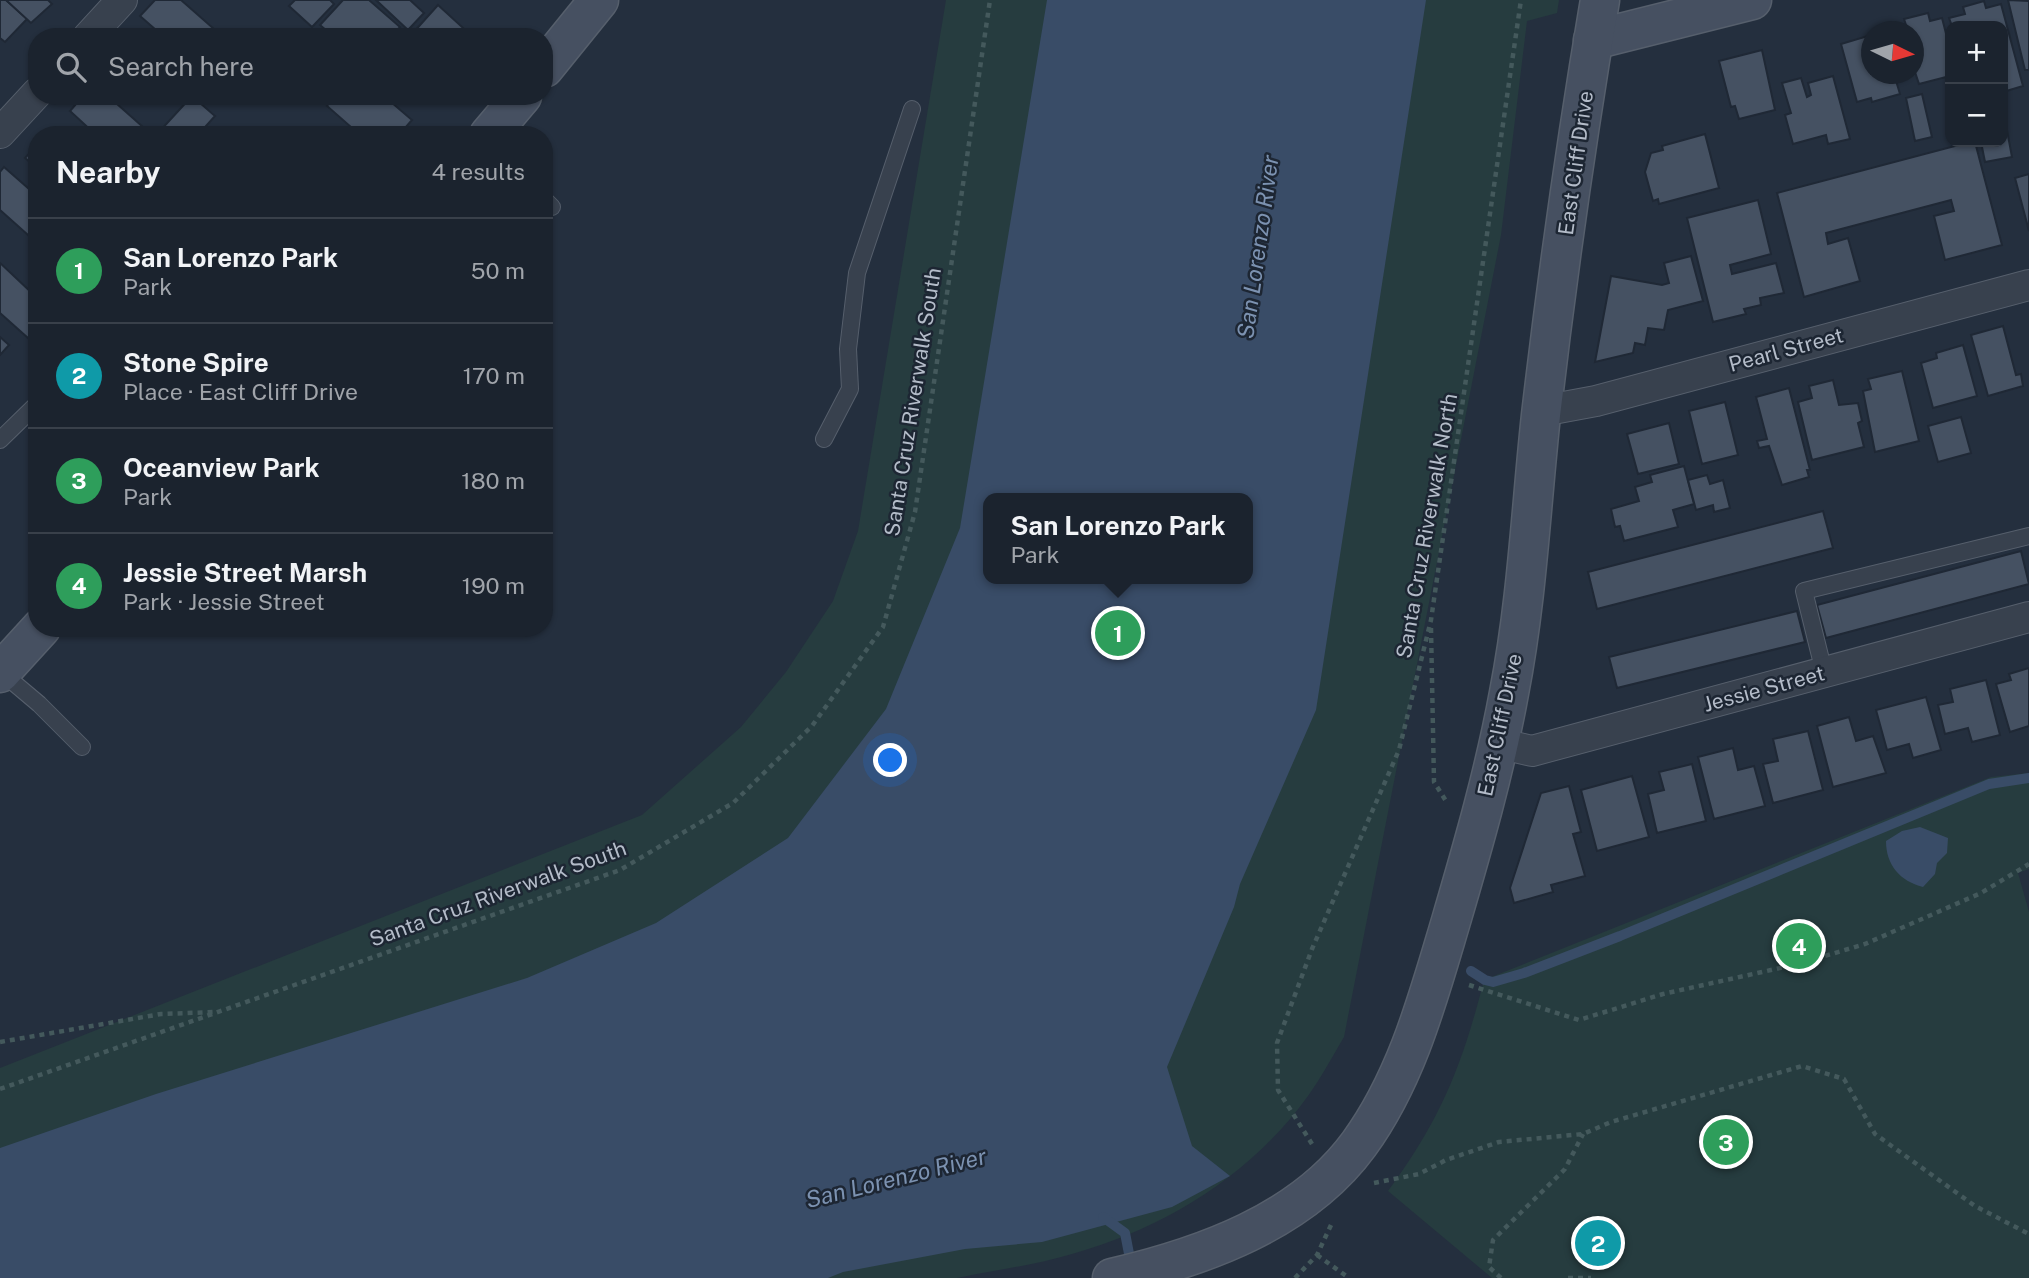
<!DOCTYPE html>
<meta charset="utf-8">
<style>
:root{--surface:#1b232e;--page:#242b36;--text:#f1f3f6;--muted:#a0a4aa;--line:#39404a;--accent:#2563eb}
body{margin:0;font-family:"Public Sans",sans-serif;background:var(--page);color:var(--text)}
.controls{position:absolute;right:21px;top:21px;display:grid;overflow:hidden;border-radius:14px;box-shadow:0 2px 5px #0004}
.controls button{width:63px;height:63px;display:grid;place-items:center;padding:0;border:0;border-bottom:2px solid var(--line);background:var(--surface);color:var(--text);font:35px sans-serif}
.compass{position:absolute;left:1861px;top:21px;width:63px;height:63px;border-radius:50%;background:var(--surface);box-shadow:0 2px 5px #0004;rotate:95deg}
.you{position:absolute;left:891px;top:761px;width:24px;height:24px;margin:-18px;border:5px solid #fff;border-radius:50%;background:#1a73e8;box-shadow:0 0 0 10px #1a73e833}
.badge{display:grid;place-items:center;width:46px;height:46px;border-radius:50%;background:var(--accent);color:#fff;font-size:23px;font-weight:700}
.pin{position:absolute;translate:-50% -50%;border:4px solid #fff;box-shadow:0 2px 7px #0006}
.popup{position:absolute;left:983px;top:493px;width:270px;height:91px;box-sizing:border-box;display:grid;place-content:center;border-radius:14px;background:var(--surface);filter:drop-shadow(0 2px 5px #0005);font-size:23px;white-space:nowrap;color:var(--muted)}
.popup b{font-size:26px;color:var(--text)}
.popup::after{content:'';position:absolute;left:50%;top:100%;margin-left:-14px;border:14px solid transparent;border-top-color:var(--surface)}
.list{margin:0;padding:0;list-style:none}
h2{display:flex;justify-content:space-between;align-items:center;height:91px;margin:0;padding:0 28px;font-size:30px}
h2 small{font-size:23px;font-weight:400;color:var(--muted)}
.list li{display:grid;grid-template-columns:46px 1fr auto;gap:21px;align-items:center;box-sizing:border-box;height:105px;padding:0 28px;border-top:2px solid var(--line)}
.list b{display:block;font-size:26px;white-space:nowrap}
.list p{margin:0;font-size:23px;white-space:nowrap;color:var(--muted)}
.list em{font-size:23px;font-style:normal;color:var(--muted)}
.icon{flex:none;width:38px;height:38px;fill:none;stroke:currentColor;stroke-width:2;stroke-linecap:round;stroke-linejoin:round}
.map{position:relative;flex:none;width:2029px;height:1278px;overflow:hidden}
.search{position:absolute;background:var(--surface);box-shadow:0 2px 5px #0004;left:28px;top:28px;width:525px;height:77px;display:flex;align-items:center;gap:18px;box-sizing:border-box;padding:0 24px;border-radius:28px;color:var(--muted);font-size:26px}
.panel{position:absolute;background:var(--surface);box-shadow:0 2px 5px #0004;left:28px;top:126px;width:525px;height:511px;border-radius:28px}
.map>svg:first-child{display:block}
</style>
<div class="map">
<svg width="2029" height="1278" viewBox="0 0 2029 1278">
<rect width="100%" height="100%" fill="#242f3e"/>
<g fill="#263c3f" fill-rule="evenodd">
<path d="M946 0H1559L1557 13 1527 21 1501 235 1344 1037C1332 1057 1321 1078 1308 1096 1251 1175 1165 1228 1072 1254 1035 1265 995 1270 957 1278H0V1068L642 815 741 727 786 672 833 601 858 531ZM988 498H1248V579H988Z"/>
<path d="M2029 773V869L2018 873 2029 912V1278H1492L1388 1191C1441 1119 1462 1066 1484 980L1991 777Z"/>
</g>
<g fill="#394c67" fill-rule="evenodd">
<path d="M1047 0H1426L1316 710 1240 884 1234 907 1167 1067 1192 1146 1230 1176 1172 1207 1042 1242 965 1249 843 1272 828 1278H0V1148L156 1094 527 978 656 923 788 838 886 709 960 528ZM988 498H1248V579H988Z"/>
<path d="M1920 827 1948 838 1947 853 1937 863 1935 874 1923 887C1900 881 1886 865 1886 841L1902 831Z"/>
</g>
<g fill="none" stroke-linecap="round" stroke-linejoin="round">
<g stroke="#394c67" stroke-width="10">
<polyline points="1471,971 1485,980 1493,982 1524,973 1620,936 1989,784 2029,778"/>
<polyline points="1103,1217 1125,1233 1131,1264"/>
</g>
</g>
<g fill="#455162" stroke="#1f2835" stroke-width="2">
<polygon points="0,0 6,0 27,19 5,42 0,38"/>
<polygon points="6,0 48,0 52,4 31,23"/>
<polygon points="155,0 181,0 222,36 164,37 140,16"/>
<polygon points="295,0 330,0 334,4 312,27 289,6"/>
<polygon points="343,0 369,0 400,27 391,37 334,37 320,25"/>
<polygon points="376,0 410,0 424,13 408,30"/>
<polygon points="2008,0 2029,1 2029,70 2025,70"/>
<polygon points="1984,1 1986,8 2001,4 2023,86 2003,92 2003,26 1952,26 1949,18 1965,14 1963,7"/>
<polygon points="438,5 473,37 415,37 412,34"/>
<polygon points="1928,13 1930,21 1942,18 1950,49 1950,76 1919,84 1913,66 1913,32 1904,32 1907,28 1904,19"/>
<polygon points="1871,35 1871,74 1894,74 1900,94 1872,102 1871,98 1857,102 1841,44"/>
<polygon points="1762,50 1775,110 1739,119 1735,106 1731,107 1719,61"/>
<polygon points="1833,76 1850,139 1828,144 1826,135 1793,144 1785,115 1791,113 1782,83 1801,78 1807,97 1811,95 1808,83"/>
<polygon points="1922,94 1932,137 1915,141 1906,98"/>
<polygon points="72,96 108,96 152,135 96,135 70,111 77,103"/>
<polygon points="192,96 215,116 198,135 160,135 158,133"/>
<polygon points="335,96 384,96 412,120 399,135 360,135 327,106"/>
<polygon points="2006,125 2012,157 1985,162 1981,142 2003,142 2003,126"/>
<polygon points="1705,134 1719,188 1659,204 1658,199 1653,201 1645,172 1651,153 1663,150 1662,146"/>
<polygon points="1970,142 1975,142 2002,245 1945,260 1934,216 1954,211 1951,200 1826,233 1828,244 1848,238 1860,281 1804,297 1777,193"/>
<polygon points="37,145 37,168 25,158"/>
<polygon points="4,167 37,196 37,243 0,210 0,172"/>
<polygon points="2029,174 2029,231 2015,178"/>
<polygon points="1758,200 1771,254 1730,265 1732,274 1776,263 1784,293 1760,298 1761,305 1744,309 1746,314 1713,322 1687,218"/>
<polygon points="1691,256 1703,301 1668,310 1664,330 1648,328 1645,345 1635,343 1633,353 1595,362 1611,276 1662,285 1669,283 1664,263"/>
<polygon points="0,263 32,293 37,288 37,328 28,338 0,313"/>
<polygon points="2003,326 2016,375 2021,374 2023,386 1988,396 1971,335"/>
<polygon points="0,337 9,345 0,355"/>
<polygon points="1963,345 1977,396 1933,408 1921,363 1937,358 1936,353"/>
<polygon points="1902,371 1919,441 1875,452 1863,391 1871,389 1868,379"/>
<polygon points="1833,380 1839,405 1858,403 1862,421 1858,423 1864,447 1812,460 1798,402 1812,398 1809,386"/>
<polygon points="1789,388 1810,470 1807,470 1809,477 1782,485 1769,446 1759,448 1757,441 1767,439 1756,397"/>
<polygon points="1725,402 1738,455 1702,464 1689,411"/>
<polygon points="1961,417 1971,453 1938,462 1928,426"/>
<polygon points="1669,423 1679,464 1638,474 1627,434"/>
<polygon points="1684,466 1694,504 1673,510 1678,527 1624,541 1620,526 1615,527 1611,509 1639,501 1635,487 1652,482 1650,475"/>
<polygon points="1707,475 1710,484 1723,480 1730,508 1714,512 1713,505 1696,510 1688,480"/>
<polygon points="1823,511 1833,548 1597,609 1588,572"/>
<polygon points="2021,551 2029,584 1826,638 1817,605"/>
<polygon points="1797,611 1805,642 1617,688 1609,657"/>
<polygon points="2029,668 2029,726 2010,732 1996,684 2011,680 2009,674"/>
<polygon points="1986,680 2000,735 1972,742 1968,728 1945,734 1938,705 1953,702 1950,689"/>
<polygon points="1926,697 1941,750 1913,758 1909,744 1887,750 1876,710"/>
<polygon points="1849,717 1856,741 1873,736 1886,773 1833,787 1817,726"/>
<polygon points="1808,731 1823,790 1773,803 1763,764 1778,761 1773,739"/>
<polygon points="1733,748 1738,770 1754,766 1765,806 1714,819 1698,757"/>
<polygon points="1692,764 1706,821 1657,833 1648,794 1664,790 1659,772"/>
<polygon points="1632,776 1649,837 1597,851 1581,790"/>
<polygon points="1569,786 1581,832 1573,834 1585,876 1551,885 1553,892 1514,903 1510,888 1541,793"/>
</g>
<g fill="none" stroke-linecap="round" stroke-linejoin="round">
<g stroke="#565f6c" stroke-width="18">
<g id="lane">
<polyline points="544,199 552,207"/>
<polyline points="824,439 850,389 848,349 857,273 912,109"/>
<polyline points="0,440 37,404"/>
<polyline points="1,672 39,704 82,747"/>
<polyline points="1824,672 1804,591 2029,536"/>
</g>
</g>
<g stroke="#565f6c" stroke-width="32">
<g id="street">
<polyline points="88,37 122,0"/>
<polyline points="0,133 37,93"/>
<polyline points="1542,411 1596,401 2029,285"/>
<polyline points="1498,743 1532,751 2029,617"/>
</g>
</g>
<g stroke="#565f6c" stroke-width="41">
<g id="secondary">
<polyline points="1593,40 1752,0"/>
<polyline points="544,68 599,0"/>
<polyline points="489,135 522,96"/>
<polyline points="0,673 41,628"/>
<path d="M1112 1278C1202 1257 1302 1222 1359 1144 1407 1078 1428 998 1451 921 1473 846 1495 770 1509 693 1527 601 1531 508 1541 415 1557 278 1577 136 1600 0"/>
</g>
</g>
<g stroke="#44595c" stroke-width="4.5" stroke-dasharray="5 5" stroke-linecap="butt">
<polyline points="1431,628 1434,782 1446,801"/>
<polyline points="1469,985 1579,1020 1663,994 1798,964 1865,944 1981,893 2029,864"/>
<polyline points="0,1042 161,1014 215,1012"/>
<polyline points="0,1089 620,870 733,803 812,726 883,627 915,512 990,0"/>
<polyline points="1312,1144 1278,1090 1277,1043 1312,949 1399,750 1431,620 1521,0"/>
<polyline points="1374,1183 1419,1174 1446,1160 1499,1142 1583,1134 1611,1122 1802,1066 1844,1079 1875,1134 1975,1206 2029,1234"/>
<polyline points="1317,1255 1349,1278"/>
<polyline points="1295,1278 1317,1255 1331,1225"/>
<polyline points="1501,1278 1489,1267 1493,1240 1565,1169 1583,1134"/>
<polyline points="1568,1278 1591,1278"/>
</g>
<use href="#lane" stroke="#38414e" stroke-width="16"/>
<use href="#street" stroke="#38414e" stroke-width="30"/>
<use href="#secondary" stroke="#465061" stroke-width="38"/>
</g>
<g text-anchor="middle" stroke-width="5" stroke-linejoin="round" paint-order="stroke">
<g font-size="21" fill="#b4bcc9" stroke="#1d2633">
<text transform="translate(1576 163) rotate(-82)" y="7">East Cliff Drive</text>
<text transform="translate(1786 350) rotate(-15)" y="7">Pearl Street</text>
<text transform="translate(913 402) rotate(-81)" y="7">Santa Cruz Riverwalk South</text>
<text transform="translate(1427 526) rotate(-80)" y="7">Santa Cruz Riverwalk North</text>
<text transform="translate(1764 689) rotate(-15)" y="7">Jessie Street</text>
<text transform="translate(1500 725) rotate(-78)" y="7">East Cliff Drive</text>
<text transform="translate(498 894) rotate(-20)" y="7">Santa Cruz Riverwalk South</text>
</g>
<g font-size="23" font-style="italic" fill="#7c92b1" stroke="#1d2633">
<text transform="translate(1258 247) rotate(-82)" y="8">San Lorenzo River</text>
<text transform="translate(896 1178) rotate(-14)" y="8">San Lorenzo River</text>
</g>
</g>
</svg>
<div class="controls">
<button>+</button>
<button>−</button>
</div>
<svg class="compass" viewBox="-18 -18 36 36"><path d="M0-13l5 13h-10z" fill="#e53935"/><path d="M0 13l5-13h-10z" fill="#a0a4aa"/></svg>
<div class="you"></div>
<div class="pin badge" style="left:1118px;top:633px;background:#2e9e5b">1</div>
<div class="popup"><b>San Lorenzo Park</b>Park</div>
<div class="pin badge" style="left:1598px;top:1243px;background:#0f9aa8">2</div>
<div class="pin badge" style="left:1726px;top:1142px;background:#2e9e5b">3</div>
<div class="pin badge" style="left:1799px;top:946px;background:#2e9e5b">4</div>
<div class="search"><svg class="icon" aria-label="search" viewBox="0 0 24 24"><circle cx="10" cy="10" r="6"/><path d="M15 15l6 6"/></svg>Search here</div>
<section class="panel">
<h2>Nearby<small>4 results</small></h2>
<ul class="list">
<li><span class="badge" style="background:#2e9e5b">1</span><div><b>San Lorenzo Park</b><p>Park</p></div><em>50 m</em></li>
<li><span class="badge" style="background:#0f9aa8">2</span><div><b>Stone Spire</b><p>Place · East Cliff Drive</p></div><em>170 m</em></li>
<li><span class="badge" style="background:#2e9e5b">3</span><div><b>Oceanview Park</b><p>Park</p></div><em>180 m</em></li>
<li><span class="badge" style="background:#2e9e5b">4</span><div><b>Jessie Street Marsh</b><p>Park · Jessie Street</p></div><em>190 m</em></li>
</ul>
</section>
</div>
